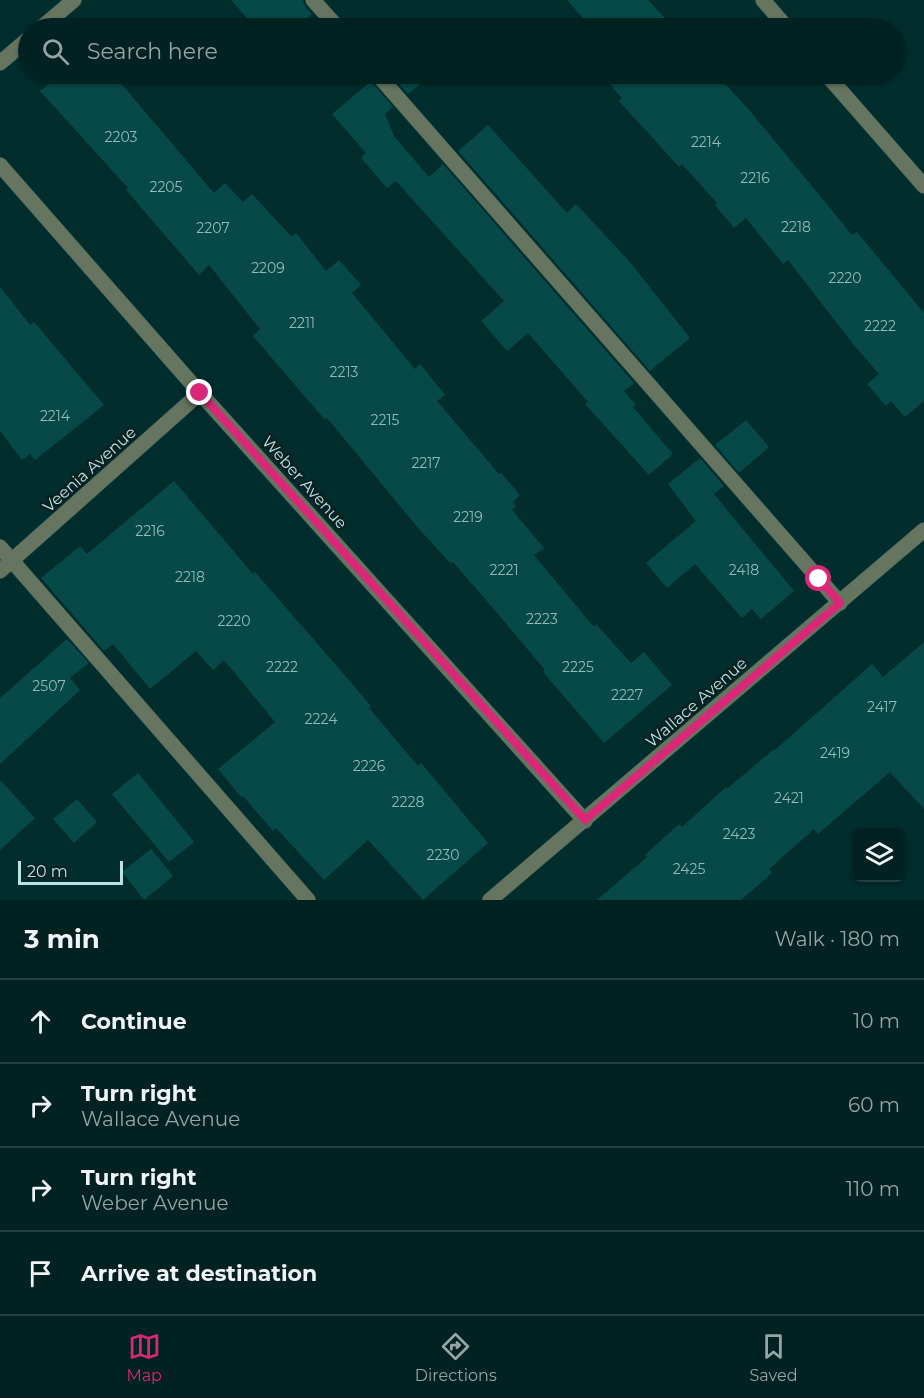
<!DOCTYPE html>
<meta charset="utf-8">
<style>
:root{--surface:#022222;--page:#0c2a2a;--text:#f1f3f6;--muted:#96a4a5;--line:#233f40;--accent:#db2777}
body{margin:0;font-family:Montserrat,sans-serif;background:var(--page);color:var(--text)}
.controls{position:absolute;right:18px;bottom:18px;display:grid;overflow:hidden;border-radius:9px;box-shadow:0 2px 4px #0004}
.controls button{width:54px;height:54px;display:grid;place-items:center;padding:0;border:0;border-bottom:2px solid var(--line);background:var(--surface);color:var(--text);font:30px sans-serif}
.scale{position:absolute;left:18px;bottom:15px;width:105px;box-sizing:border-box;padding-left:6px;border:3px solid #bde1e0;border-top:0;font-size:16px;line-height:21px;white-space:nowrap;color:#bde1e0;-webkit-text-stroke:4px #092121;paint-order:stroke}
.stop{position:absolute;width:18px;height:18px;margin:-14px;border:4px solid #db2777;border-radius:50%;background:#fff}
.stop.end{background:#db2777;border-color:#fff;box-shadow:0 2px 6px #0008}
.list{margin:0;padding:0;list-style:none}
h2{display:flex;justify-content:space-between;align-items:center;height:78px;margin:0;padding:0 24px;font-size:26px}
h2 small{font-size:20px;font-weight:400;color:var(--muted)}
.list li{display:grid;grid-template-columns:39px 1fr auto;gap:18px;align-items:center;box-sizing:border-box;height:84px;padding:0 24px;border-top:2px solid var(--line)}
.list b{display:block;font-size:22px;white-space:nowrap}
.list p{margin:0;font-size:20px;white-space:nowrap;color:var(--muted)}
.list em{font-size:20px;font-style:normal;color:var(--muted)}
.icon{flex:none;width:33px;height:33px;fill:none;stroke:currentColor;stroke-width:2;stroke-linecap:round;stroke-linejoin:round}
.map{position:relative;flex:none;width:924px;height:900px;overflow:hidden}
.search{position:absolute;background:var(--surface);box-shadow:0 2px 4px #0004;left:18px;right:18px;top:18px;height:66px;display:flex;align-items:center;gap:15px;box-sizing:border-box;padding:0 21px;border-radius:33px;color:var(--muted);font-size:22px}
.sheet{height:414px;background:var(--surface)}
nav{display:flex;justify-content:space-around;align-items:center;box-sizing:border-box;height:84px;border-top:2px solid var(--line);background:var(--surface);font-size:16px;color:var(--muted)}
nav a{display:grid;justify-items:center;gap:3px}
nav .on{color:var(--accent)}
.map>svg:first-child{display:block}
</style>
<div class="map">
<svg width="924" height="900" viewBox="0 0 924 900">
<rect width="100%" height="100%" fill="#022d2d"/>
<g fill="#074949">
<polygon points="231,0 303,0 305,6 312,14 295,28 256,28"/>
<polygon points="567,0 648,0 674,28 592,28"/>
<polygon points="60,74 113,74 214,193 225,183 243,202 252,194 291,236 296,233 326,271 339,260 361,285 352,293 415,369 420,364 445,395 437,401 499,474 501,473 520,495 513,502 516,506 512,510 544,548 534,555 594,627 596,624 631,663 644,652 672,685 604,743 543,672 545,670 493,608 453,562 451,564 419,529 327,418 325,420 253,336 260,329 209,265 199,275 126,190 128,188 40,91"/>
<polygon points="390,74 433,74 408,94"/>
<polygon points="601,74 716,74 750,111 852,235 857,232 924,313 924,401 905,417 891,401 886,406 867,384 879,374 853,344 788,260 783,264 746,218 734,228 715,205 717,203 682,164 679,167 619,101 622,98"/>
<polygon points="371,81 393,107 385,114 394,136 429,177 443,164 634,383 624,391 636,405 633,407 673,454 649,475 585,404 588,402 528,333 507,351 481,321 504,301 396,181 387,188 361,158 366,153 332,114"/>
<polygon points="488,125 567,213 576,204 629,261 690,338 650,371 458,151"/>
<polygon points="0,287 30,325 34,322 104,405 35,460 30,454 22,460 0,431"/>
<polygon points="746,420 769,447 739,473 715,445"/>
<polygon points="700,458 724,486 714,494 794,591 761,619 752,609 742,618 695,564 667,588 646,563 696,521 668,484"/>
<polygon points="174,481 253,574 255,572 342,672 371,706 369,708 418,766 421,763 488,843 423,900 368,840 324,880 276,828 273,831 243,796 241,797 218,769 275,722 224,660 213,670 196,651 150,689 113,644 104,651 41,578 80,546 87,554"/>
<polygon points="67,639 89,663 70,678 80,690 0,764 0,698"/>
<polygon points="924,642 924,809 890,772 818,834 814,829 769,869 772,873 741,900 597,900 647,857 645,855 679,824 682,827 726,787 728,788 774,749 775,750 872,664 883,677"/>
<polygon points="138,773 194,842 169,862 112,794"/>
<polygon points="0,780 35,818 0,850"/>
<polygon points="77,799 97,822 74,843 53,819"/>
<polygon points="151,849 173,876 144,900 122,872"/>
</g>
<g fill="none" stroke-linecap="round" stroke-linejoin="round">
<g stroke="#204a4a" stroke-width="16">
<g id="minor">
<polyline points="313,0 338,28"/>
<polyline points="763,0 787,28"/>
<polyline points="41,28 74,0"/>
<polyline points="0,63 28,39"/>
<polyline points="377,74 840,603"/>
<polyline points="826,74 924,186"/>
<polyline points="0,165 200,393 585,821"/>
<polyline points="0,547 308,900"/>
<polyline points="0,571 200,393"/>
<polyline points="490,900 924,530"/>
</g>
</g>
<use href="#minor" stroke="#66755f" stroke-width="15"/>
</g>
<g fill="none" stroke-linecap="round" stroke-linejoin="round">
<polyline stroke="#db2777" stroke-width="8" points="200,393 585,820 840,603 819,579"/>
</g>
<g text-anchor="middle" stroke-width="5" stroke-linejoin="round" paint-order="stroke">
<g font-size="14" fill="#90bbba">
<text x="121" y="142">2203</text>
<text x="706" y="147">2214</text>
<text x="755" y="183">2216</text>
<text x="166" y="192">2205</text>
<text x="796" y="232">2218</text>
<text x="213" y="233">2207</text>
<text x="268" y="273">2209</text>
<text x="845" y="283">2220</text>
<text x="302" y="328">2211</text>
<text x="880" y="331">2222</text>
<text x="344" y="377">2213</text>
<text x="55" y="421">2214</text>
<text x="385" y="425">2215</text>
<text x="426" y="468">2217</text>
<text x="468" y="522">2219</text>
<text x="150" y="536">2216</text>
<text x="504" y="575">2221</text>
<text x="744" y="575">2418</text>
<text x="190" y="582">2218</text>
<text x="542" y="624">2223</text>
<text x="234" y="626">2220</text>
<text x="282" y="672">2222</text>
<text x="578" y="672">2225</text>
<text x="49" y="691">2507</text>
<text x="627" y="700">2227</text>
<text x="882" y="712">2417</text>
<text x="321" y="724">2224</text>
<text x="835" y="758">2419</text>
<text x="369" y="771">2226</text>
<text x="789" y="803">2421</text>
<text x="408" y="807">2228</text>
<text x="739" y="839">2423</text>
<text x="443" y="860">2230</text>
<text x="689" y="874">2425</text>
</g>
<g font-size="16" fill="#bde1e0" stroke="#092121">
<text transform="translate(89 469) rotate(-42)" y="6">Veenia Avenue</text>
<text transform="translate(305 482) rotate(48)" y="6">Weber Avenue</text>
<text transform="translate(696 702) rotate(-41)" y="6">Wallace Avenue</text>
</g>
</g>
</svg>
<div class="controls">
<button><svg class="icon" aria-label="layers" viewBox="0 0 24 24"><path d="M12 4l9 5-9 5-9-5zM3 14l9 5 9-5"/></svg></button>
</div>
<div class="scale">20 m</div>
<div class="stop" style="left:819px;top:579px"></div>
<div class="stop end" style="left:200px;top:393px"></div>
<div class="search"><svg class="icon" aria-label="search" viewBox="0 0 24 24"><circle cx="10" cy="10" r="6"/><path d="M15 15l6 6"/></svg>Search here</div>
</div>
<section class="sheet">
<h2>3 min<small>Walk · 180 m</small></h2>
<ul class="list">
<li><svg class="icon" aria-label="ahead" viewBox="0 0 24 24"><path d="M12 20V5M6 11l6-6 6 6"/></svg><div><b>Continue</b></div><em>10 m</em></li>
<li><svg class="icon" aria-label="right" viewBox="0 0 24 24"><path d="M7 20v-9h11M14 6l5 5-5 5"/></svg><div><b>Turn right</b><p>Wallace Avenue</p></div><em>60 m</em></li>
<li><svg class="icon" aria-label="right" viewBox="0 0 24 24"><path d="M7 20v-9h11M14 6l5 5-5 5"/></svg><div><b>Turn right</b><p>Weber Avenue</p></div><em>110 m</em></li>
<li><svg class="icon" aria-label="arrive" viewBox="0 0 24 24"><path d="M6 21V4h12l-3 4 3 4H6"/></svg><div><b>Arrive at destination</b></div></li>
</ul>
</section>
<nav>
<a class="on"><svg class="icon" aria-label="map" viewBox="0 0 24 24"><path d="M3 6l6-2 6 2 6-2v14l-6 2-6-2-6 2zM9 4v14M15 6v14"/></svg>Map</a>
<a><svg class="icon" aria-label="directions" viewBox="0 0 24 24"><path d="M12 3l9 9-9 9-9-9zM9 14v-3h6M13 9l2 2-2 2"/></svg>Directions</a>
<a><svg class="icon" aria-label="saved" viewBox="0 0 24 24"><path d="M7 4h10v16l-5-4-5 4z"/></svg>Saved</a>
</nav>
